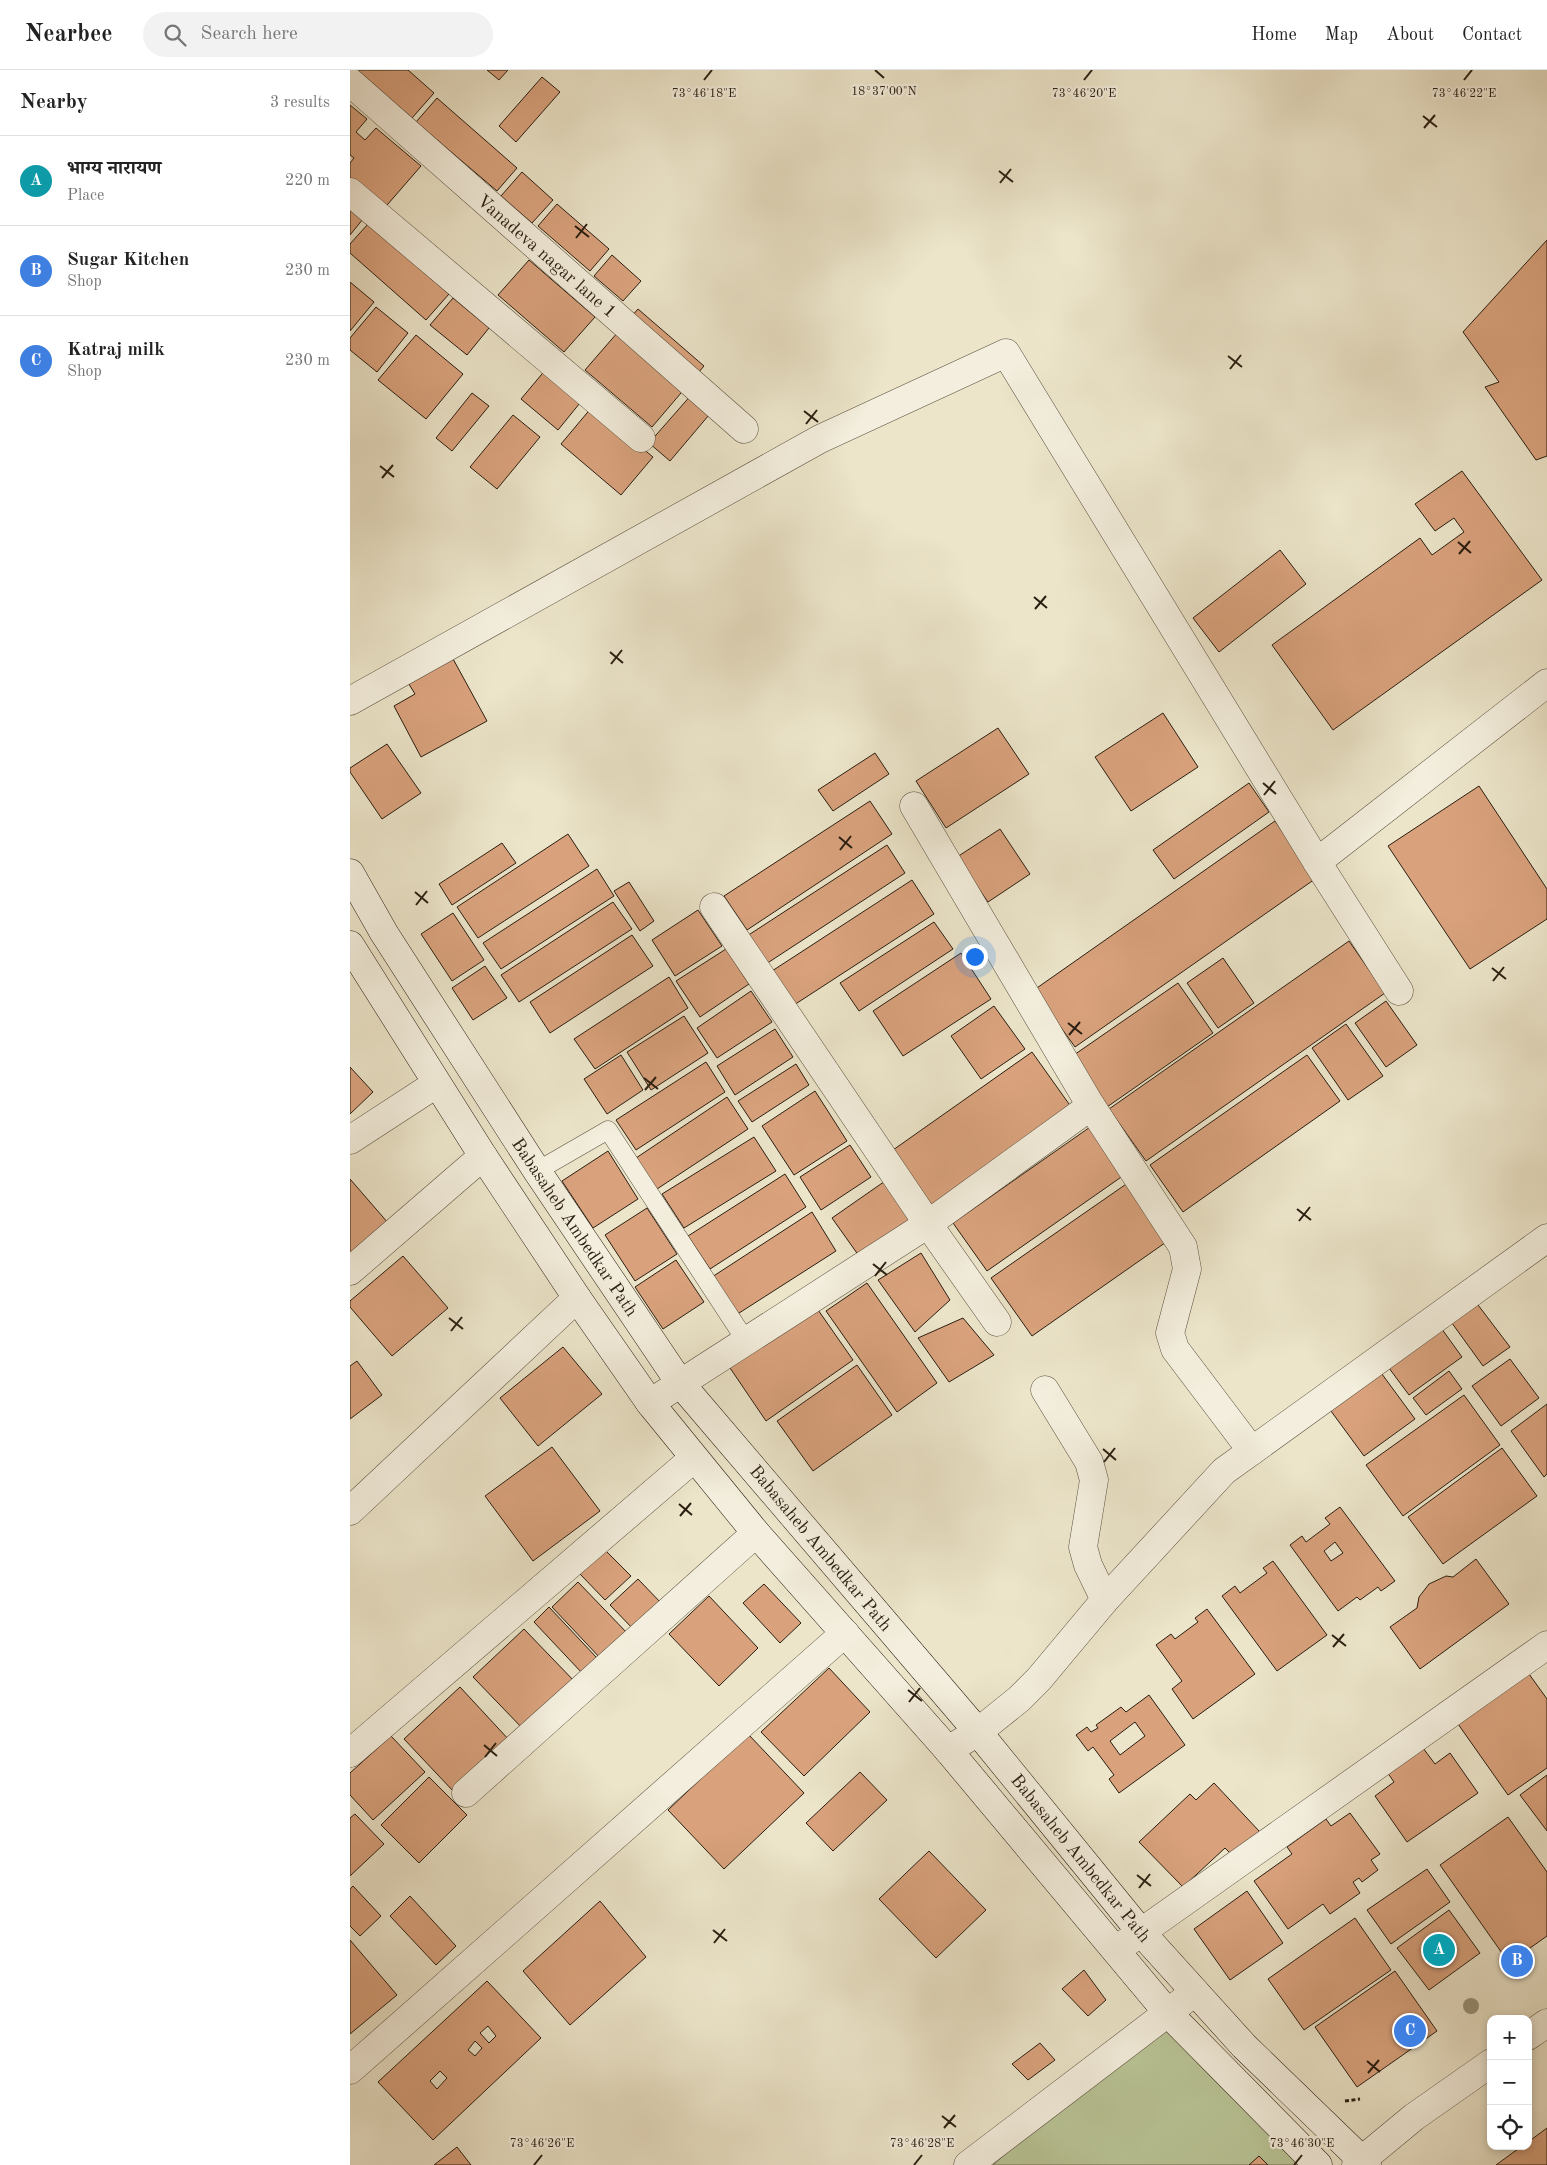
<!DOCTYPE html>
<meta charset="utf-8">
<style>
:root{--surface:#fff;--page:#f2f2f2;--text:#222;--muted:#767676;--line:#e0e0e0;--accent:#8f2418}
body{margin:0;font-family:"Old Standard TT","Noto Serif Devanagari",serif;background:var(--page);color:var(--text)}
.controls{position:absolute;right:15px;bottom:15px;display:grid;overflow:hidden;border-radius:10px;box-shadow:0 2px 8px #0003}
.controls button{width:45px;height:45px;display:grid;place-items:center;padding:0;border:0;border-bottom:1px solid var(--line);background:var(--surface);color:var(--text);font:25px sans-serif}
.you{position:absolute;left:624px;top:886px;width:18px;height:18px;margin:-12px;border:4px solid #fff;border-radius:50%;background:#1a73e8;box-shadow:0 0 0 8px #1a73e833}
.badge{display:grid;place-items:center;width:32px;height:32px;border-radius:50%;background:var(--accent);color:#fff;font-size:16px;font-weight:700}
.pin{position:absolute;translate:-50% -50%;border:2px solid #fff;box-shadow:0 1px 5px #0006}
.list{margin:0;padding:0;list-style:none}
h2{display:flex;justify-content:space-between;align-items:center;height:65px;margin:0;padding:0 20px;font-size:21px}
h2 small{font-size:16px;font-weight:400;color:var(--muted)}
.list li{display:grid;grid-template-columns:32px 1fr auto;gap:15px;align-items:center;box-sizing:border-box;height:90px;padding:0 20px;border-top:1px solid var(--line)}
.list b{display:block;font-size:19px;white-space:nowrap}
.list p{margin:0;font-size:16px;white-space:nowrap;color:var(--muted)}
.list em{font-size:16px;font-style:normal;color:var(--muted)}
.icon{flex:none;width:28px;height:28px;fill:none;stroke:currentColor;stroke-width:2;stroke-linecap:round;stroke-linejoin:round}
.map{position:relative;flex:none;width:1197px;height:2095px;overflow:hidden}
header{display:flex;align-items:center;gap:30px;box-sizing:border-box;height:70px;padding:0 25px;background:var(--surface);border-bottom:1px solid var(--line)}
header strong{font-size:24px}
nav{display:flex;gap:28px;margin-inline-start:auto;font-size:18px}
.search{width:350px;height:45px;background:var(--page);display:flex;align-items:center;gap:12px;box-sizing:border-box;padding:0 18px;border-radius:28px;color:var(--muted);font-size:19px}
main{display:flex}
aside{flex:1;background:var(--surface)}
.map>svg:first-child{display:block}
</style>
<header>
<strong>Nearbee</strong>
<div class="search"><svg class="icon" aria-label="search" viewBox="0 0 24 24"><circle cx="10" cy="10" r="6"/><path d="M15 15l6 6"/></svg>Search here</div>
<nav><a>Home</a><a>Map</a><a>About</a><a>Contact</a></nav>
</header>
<main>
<aside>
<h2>Nearby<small>3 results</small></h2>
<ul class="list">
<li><span class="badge" style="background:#0f9aa8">A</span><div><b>भाग्य नारायण</b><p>Place</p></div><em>220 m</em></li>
<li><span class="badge" style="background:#3f7fe0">B</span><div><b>Sugar Kitchen</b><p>Shop</p></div><em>230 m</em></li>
<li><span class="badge" style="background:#3f7fe0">C</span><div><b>Katraj milk</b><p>Shop</p></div><em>230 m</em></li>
</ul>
</aside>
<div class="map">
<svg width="1197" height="2095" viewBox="0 0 1197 2095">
<rect width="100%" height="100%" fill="#ece5ca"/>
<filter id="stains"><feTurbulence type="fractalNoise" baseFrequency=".004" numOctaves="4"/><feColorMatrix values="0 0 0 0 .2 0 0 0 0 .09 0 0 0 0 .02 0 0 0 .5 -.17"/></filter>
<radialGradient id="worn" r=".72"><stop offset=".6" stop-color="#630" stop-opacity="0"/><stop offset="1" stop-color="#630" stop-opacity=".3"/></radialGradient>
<polygon fill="#b9c496" stroke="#727154" points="817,1942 970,2095 643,2095"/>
<g fill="#d9a27d" stroke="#2a1e11" fill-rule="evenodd">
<polygon points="7,0 58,0 84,23 62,48"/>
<polygon points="137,0 158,0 149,10"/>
<polygon points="192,7 210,22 166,72 149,56"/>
<polygon points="87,28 167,98 147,121 66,52"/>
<polygon points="0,35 17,49 6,62 15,70 26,58 71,96 31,142 0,115 0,93 4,88 0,85"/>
<polygon points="172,102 203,130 182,153 151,126"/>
<polygon points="207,134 259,179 240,201 188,156"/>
<polygon points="0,138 13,149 0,165"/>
<polygon points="18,154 99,224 76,250 0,183 0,174"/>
<polygon points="1197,170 1197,386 1186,390 1135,317 1149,312 1113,262"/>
<polygon points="262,185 291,211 273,231 244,206"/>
<polygon points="179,190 245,247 214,282 148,225"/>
<polygon points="0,212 24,232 0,261"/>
<polygon points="103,228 139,258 117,285 80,255"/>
<polygon points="26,237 58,263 27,302 0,280 0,268"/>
<polygon points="288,239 354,296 302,357 235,300"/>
<polygon points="66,265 113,304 76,349 28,310"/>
<polygon points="197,298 234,328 208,360 171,329"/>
<polygon points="350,315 370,332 320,391 299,373"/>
<polygon points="122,323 139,336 102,381 86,368"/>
<polygon points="242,337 303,387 271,425 211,374"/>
<polygon points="163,345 190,367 147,419 120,397"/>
<polygon points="1112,401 1192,510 983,660 922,575 1070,468 1082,485 1114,462 1104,448 1085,461 1065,434"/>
<polygon points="930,480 956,514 869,582 843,548"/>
<polygon points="102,587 137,651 71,687 44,636 65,624 57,611"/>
<polygon points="813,643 848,697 781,741 745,687"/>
<polygon points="648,658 679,704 596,758 566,711"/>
<polygon points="37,674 71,723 32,749 0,702 0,698"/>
<polygon points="525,683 539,704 483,741 468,720"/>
<polygon points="899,713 919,742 824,809 803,780"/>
<polygon points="1129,716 1197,819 1197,849 1120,899 1038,776"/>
<polygon points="520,731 542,764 397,860 374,826"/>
<polygon points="925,751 965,809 725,977 684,920"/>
<polygon points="650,759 680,804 638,832 607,787"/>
<polygon points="218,764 239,796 128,868 107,837"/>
<polygon points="152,773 166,793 102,835 89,814"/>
<polygon points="537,775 555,803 416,894 397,866"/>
<polygon points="247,799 264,826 151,899 133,873"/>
<polygon points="562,810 584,844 444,935 422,901"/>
<polygon points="279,812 304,851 290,861 264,821"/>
<polygon points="263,832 282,859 169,932 151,905"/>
<polygon points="348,840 372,876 325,906 302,870"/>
<polygon points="103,843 134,890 102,911 71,864"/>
<polygon points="584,852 603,879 509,941 490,913"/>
<polygon points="282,865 303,896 200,963 180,932"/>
<polygon points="999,871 1035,923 796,1091 759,1039"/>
<polygon points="376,879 399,914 350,947 326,911"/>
<polygon points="611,883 641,929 553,986 523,941"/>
<polygon points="873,888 904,933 868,958 837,913"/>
<polygon points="135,896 157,928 123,950 102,918"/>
<polygon points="319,907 338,938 245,999 224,969"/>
<polygon points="828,913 863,963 757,1037 721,987"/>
<polygon points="401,921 422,952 367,988 347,958"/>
<polygon points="1036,931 1067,975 1036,997 1005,953"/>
<polygon points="644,936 675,979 631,1009 601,966"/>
<polygon points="334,946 358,983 301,1020 277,982"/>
<polygon points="996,954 1033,1006 998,1030 962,978"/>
<polygon points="425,959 443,987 385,1025 367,996"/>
<polygon points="682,982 724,1041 584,1139 543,1080"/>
<polygon points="271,985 293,1020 257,1044 234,1009"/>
<polygon points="957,985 990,1031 833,1142 800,1095"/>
<polygon points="356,992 375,1022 286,1080 266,1050"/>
<polygon points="446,994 459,1015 402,1052 388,1031"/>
<polygon points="0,997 23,1022 0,1044"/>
<polygon points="465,1021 497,1071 444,1105 412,1056"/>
<polygon points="377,1027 398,1059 307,1119 286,1088"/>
<polygon points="743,1055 777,1103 637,1201 603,1153"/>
<polygon points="404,1067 426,1101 334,1158 312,1124"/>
<polygon points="500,1075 521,1107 471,1140 450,1107"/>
<polygon points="258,1081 288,1129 243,1158 212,1111"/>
<polygon points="435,1104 456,1137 360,1199 338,1166"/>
<polygon points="0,1109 39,1154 0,1187"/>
<polygon points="538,1109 570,1154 514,1193 482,1148"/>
<polygon points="782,1110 822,1168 682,1266 641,1208"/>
<polygon points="297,1138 327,1184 285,1211 255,1165"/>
<polygon points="462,1142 486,1181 386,1245 362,1207"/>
<polygon points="571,1183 600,1230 565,1262 528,1210"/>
<polygon points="53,1186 98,1238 42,1286 0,1237 0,1231"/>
<polygon points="326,1190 354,1232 313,1259 285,1217"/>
<polygon points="517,1213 587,1313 547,1342 476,1241"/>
<polygon points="1125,1231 1160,1277 1133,1296 1099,1249"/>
<polygon points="466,1237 503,1290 416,1351 378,1295"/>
<polygon points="613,1248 644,1285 599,1312 568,1268"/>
<polygon points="1089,1255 1112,1287 1059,1325 1036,1294"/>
<polygon points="213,1277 252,1324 188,1376 150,1328"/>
<polygon points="1160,1289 1189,1328 1151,1356 1122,1316"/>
<polygon points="7,1291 32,1325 0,1349 0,1296"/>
<polygon points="507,1295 542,1345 463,1401 427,1351"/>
<polygon points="1029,1300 1065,1349 1014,1386 978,1337"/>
<polygon points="1099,1301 1112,1319 1076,1345 1063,1328"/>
<polygon points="1114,1325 1150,1375 1053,1446 1016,1395"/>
<polygon points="1197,1334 1197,1404 1194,1407 1161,1361"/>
<polygon points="202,1377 250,1441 183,1491 135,1426"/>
<polygon points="1152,1378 1187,1426 1093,1494 1058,1447"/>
<path d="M990 1437 1045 1511 1031 1521 1028 1517 1010 1530 1007 1527 988 1541 940 1475 952 1466 956 1472 980 1454 975 1448ZM985 1472 993 1483 981 1491 974 1481Z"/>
<polygon points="255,1480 281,1506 255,1530 230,1504"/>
<polygon points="1126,1489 1159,1534 1070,1599 1040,1557 1067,1538 1069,1527 1079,1514 1096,1506 1103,1507"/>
<polygon points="923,1491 977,1565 927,1601 872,1526 885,1516 890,1523 917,1503 913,1498"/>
<polygon points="288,1509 313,1535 285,1561 260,1535"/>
<polygon points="228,1512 279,1565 252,1590 202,1537"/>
<polygon points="414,1514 451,1553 430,1573 393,1533"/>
<polygon points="359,1526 408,1578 369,1616 319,1564"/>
<polygon points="199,1537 247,1588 232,1603 184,1552"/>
<polygon points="857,1539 905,1604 843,1649 822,1619 832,1611 806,1575 821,1564 825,1569 848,1552 845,1548"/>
<polygon points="174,1559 226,1613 175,1661 123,1607"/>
<polygon points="479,1598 520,1642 454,1706 411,1662"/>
<polygon points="1179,1604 1197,1629 1197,1698 1158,1725 1108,1654"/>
<polygon points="110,1617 160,1671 104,1722 54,1669"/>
<path d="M799 1625 835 1675 769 1723 759 1709 764 1705 743 1677 738 1681 726 1665 737 1657 741 1662 748 1658 746 1655 771 1637 776 1642ZM785 1652 795 1666 770 1685 760 1671Z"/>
<polygon points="398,1664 454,1723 374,1799 318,1740"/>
<polygon points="41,1666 75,1702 23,1750 0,1725 0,1703"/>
<polygon points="1073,1678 1085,1694 1100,1683 1128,1723 1057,1772 1025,1726 1044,1712 1037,1702"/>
<polygon points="510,1702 537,1730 483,1781 456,1753"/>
<polygon points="1197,1705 1197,1761 1170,1725"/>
<polygon points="79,1707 117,1745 69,1793 31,1755"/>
<polygon points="864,1713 910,1762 884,1787 875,1778 833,1817 789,1772 840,1724 846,1730"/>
<polygon points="1000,1743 1030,1784 1021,1790 1028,1800 1012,1812 1009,1808 1003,1812 1010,1823 980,1844 973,1834 938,1859 904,1811 942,1784 937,1777 976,1749 981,1756"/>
<polygon points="5,1744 34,1774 0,1806 0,1748"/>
<polygon points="1158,1747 1197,1802 1197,1866 1159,1893 1090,1795"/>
<polygon points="579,1781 636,1840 586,1888 529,1829"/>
<polygon points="1077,1799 1100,1832 1041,1874 1017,1840"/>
<polygon points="3,1816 31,1846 10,1866 0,1856 0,1819"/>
<polygon points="897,1821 933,1873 880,1910 844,1859"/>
<polygon points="60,1826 106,1876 86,1895 40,1846"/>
<polygon points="250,1831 296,1887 220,1955 173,1901"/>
<polygon points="1099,1840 1130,1883 1079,1920 1047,1878"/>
<polygon points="1005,1848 1041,1900 954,1960 918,1909"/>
<polygon points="0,1870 47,1925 0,1964"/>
<polygon points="734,1900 756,1930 738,1946 712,1919"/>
<polygon points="1045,1901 1087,1961 1007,2017 965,1957"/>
<path d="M137 1911 191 1968 83 2070 28 2012ZM138 1956 146 1966 139 1973 130 1963ZM125 1971 132 1978 125 1986 118 1980ZM90 2001 97 2008 87 2019 80 2011Z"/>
<polygon points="690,1973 705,1990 678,2010 662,1994"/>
<polygon points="1197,2058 1197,2095 1146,2095 1172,2076 1178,2076 1178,2072"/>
<polygon points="107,2077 121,2095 84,2095"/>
<polygon points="909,2086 918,2095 899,2095"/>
</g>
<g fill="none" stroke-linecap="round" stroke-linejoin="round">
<g stroke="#5a503f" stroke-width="19">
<polyline id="lane" points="187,1101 258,1060 396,1271"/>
</g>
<g stroke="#5a503f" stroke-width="29">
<g id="street">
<polyline points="0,12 394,359"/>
<polyline points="0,122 291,368"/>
<polyline points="0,631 470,369 656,283 967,792 1197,613"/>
<polyline points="967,792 1049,921"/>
<polyline points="364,837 578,1154 647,1252"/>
<polyline points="741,1036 833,1177 837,1199 820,1263 825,1279 902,1381"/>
<polyline points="0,1070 86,1014"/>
<polyline points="0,1201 133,1086"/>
<polyline points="695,1320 739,1392 744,1410 733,1477 738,1495 755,1530"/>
<polyline points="300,1333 578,1154 741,1036 564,736"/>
<polyline points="0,1441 227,1228"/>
<polyline points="598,1680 628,1662 669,1629 689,1609 755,1530 874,1401 1197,1168"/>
<polyline points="0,1683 344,1388"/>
<polyline points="116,1723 406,1463"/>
<polyline points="766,1880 1197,1575"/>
<polyline points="1178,1966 1197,1953"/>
<polyline points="0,2000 495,1563"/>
<polyline points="618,2095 845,1922"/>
<polyline points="1006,2095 1064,2047 1141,1993"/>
</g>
</g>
<g stroke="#2a1e11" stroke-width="29">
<g id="secondary">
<polyline points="0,803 34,863 187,1101 330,1313 628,1662 790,1861 894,1976 1017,2095"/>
<polyline points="0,875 133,1086 227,1228 300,1333 406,1463 598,1680 817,1942 968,2095"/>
</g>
</g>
<polyline stroke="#2a1e11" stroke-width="3" stroke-dasharray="4 2.5" stroke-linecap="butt" points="995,2031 1010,2029"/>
<use href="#lane" stroke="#f3eedd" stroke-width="18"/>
<use href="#street" stroke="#f3eedd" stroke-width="28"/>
<use href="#secondary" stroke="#f3eedd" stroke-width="28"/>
</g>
<circle fill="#99937a" cx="1121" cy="1936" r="8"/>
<path fill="none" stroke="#2a1e11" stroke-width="2" d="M525 0 534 8M354 10 362 0M734 10 742 0M1114 10 1122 0M1073 46 1087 57M1074 58 1085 45M649 101 663 112M650 113 661 99M225 156 239 167M226 168 237 154M878 286 892 297M880 299 891 285M454 341 468 352M456 354 467 340M30 396 44 407M32 408 43 395M1108 472 1121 483M1109 484 1120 471M684 527 697 538M685 539 696 526M260 582 273 593M261 594 272 580M913 713 926 724M914 725 925 711M489 767 502 778M490 780 501 766M65 822 78 833M66 835 77 821M1142 898 1156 909M1143 911 1154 897M718 953 732 964M719 965 730 952M294 1008 308 1019M295 1020 306 1007M947 1139 961 1150M949 1151 960 1137M523 1194 537 1205M525 1206 536 1192M99 1248 113 1259M101 1261 112 1247M753 1379 766 1390M754 1392 765 1378M329 1434 342 1445M330 1446 341 1433M982 1565 996 1576M983 1577 994 1564M558 1620 572 1631M559 1632 570 1618M134 1675 147 1686M135 1687 146 1673M787 1805 801 1816M789 1818 800 1804M363 1860 377 1871M364 1873 375 1859M1017 1991 1030 2002M1018 2003 1029 1990M592 2046 606 2057M594 2058 605 2045M184 2095 192 2085M564 2095 572 2085M944 2095 952 2085"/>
<g text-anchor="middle" stroke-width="4.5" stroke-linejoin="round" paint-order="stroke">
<g font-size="18" fill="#2a1e11" stroke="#f3eedd">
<text transform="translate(197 186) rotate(41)" y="6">Vanadeva nagar lane 1</text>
<text transform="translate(225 1157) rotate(56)" y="6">Babasaheb Ambedkar Path</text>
<text transform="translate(471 1478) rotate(50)" y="6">Babasaheb Ambedkar Path</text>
<text transform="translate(731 1788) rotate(51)" y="6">Babasaheb Ambedkar Path</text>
</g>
</g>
<g font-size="12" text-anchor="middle" fill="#2a1e11" stroke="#f3eedd" stroke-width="4.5" stroke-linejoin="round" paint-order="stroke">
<text x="534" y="25">18°37'00"N</text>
<text x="354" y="27">73°46'18"E</text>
<text x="734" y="27">73°46'20"E</text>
<text x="1114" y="27">73°46'22"E</text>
<text x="192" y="2077">73°46'26"E</text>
<text x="572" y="2077">73°46'28"E</text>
<text x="952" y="2077">73°46'30"E</text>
</g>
<rect width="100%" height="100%" filter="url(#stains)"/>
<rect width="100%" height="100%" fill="url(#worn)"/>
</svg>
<div class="controls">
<button>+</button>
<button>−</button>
<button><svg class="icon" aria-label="locate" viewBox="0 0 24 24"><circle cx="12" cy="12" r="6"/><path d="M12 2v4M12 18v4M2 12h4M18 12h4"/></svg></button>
</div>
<div class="you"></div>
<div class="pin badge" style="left:1089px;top:1880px;background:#0f9aa8">A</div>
<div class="pin badge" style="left:1167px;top:1891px;background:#3f7fe0">B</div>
<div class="pin badge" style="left:1060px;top:1961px;background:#3f7fe0">C</div>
</div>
</main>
